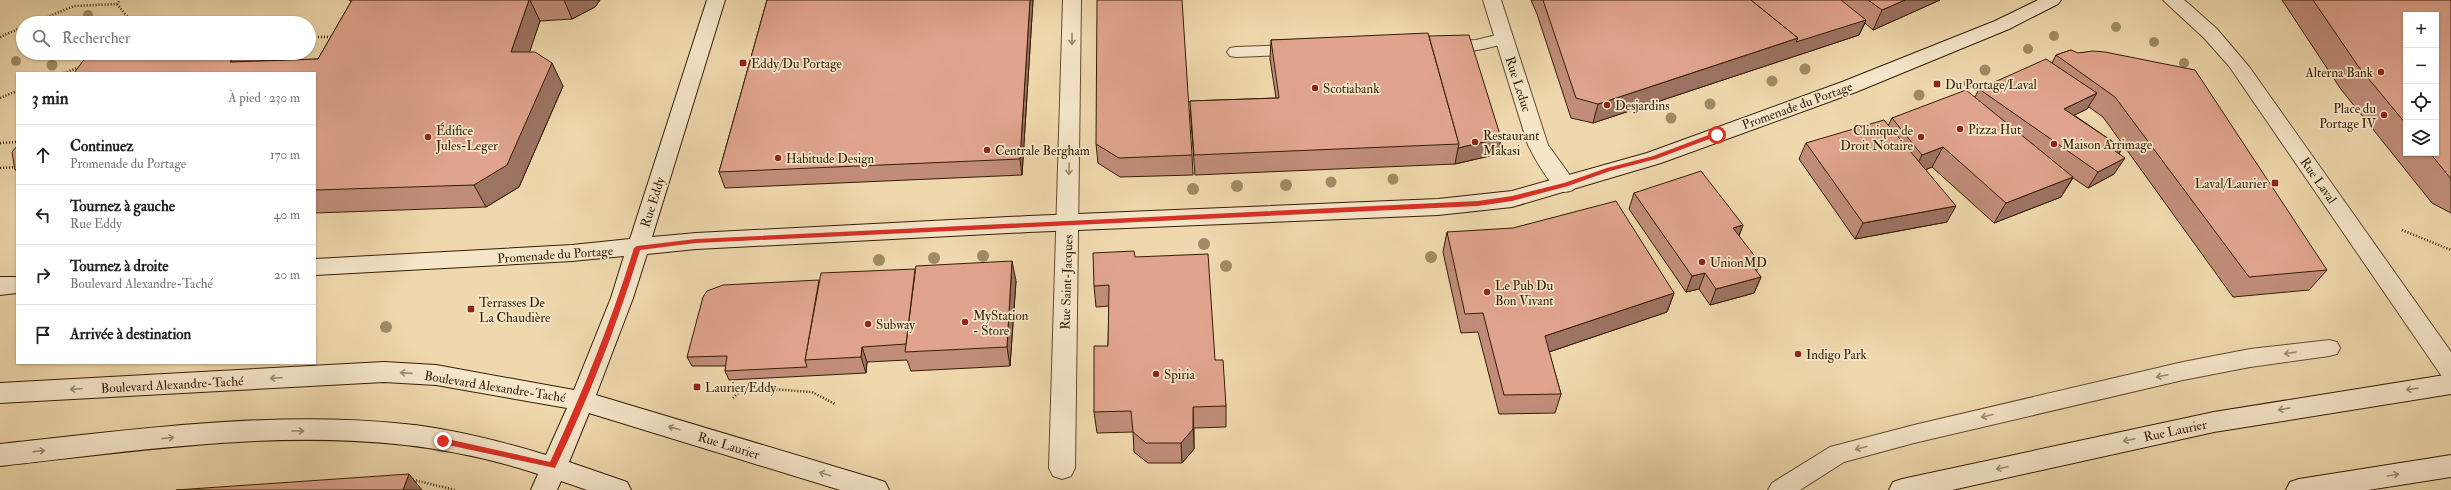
<!DOCTYPE html>
<html lang="fr">
<meta charset="utf-8">
<style>
:root{--surface:#fff;--page:#f6f6f6;--text:#222;--muted:#767676;--line:#e0e0e0}
body{margin:0;font-family:"IM FELL Double Pica",serif;background:var(--page);color:var(--text)}
.controls{position:absolute;right:12px;top:12px;display:grid;overflow:hidden;border-radius:0px;box-shadow:0 1px 3px #0004}
.controls button{width:36px;height:36px;display:grid;place-items:center;padding:0;border:0;border-bottom:1px solid var(--line);background:var(--surface);color:var(--text);font:20px sans-serif}
.stop{position:absolute;width:12px;height:12px;margin:-9px;border:3px solid #d93025;border-radius:50%;background:#fff}
.stop.end{background:#d93025;border-color:#fff;box-shadow:0 1px 4px #0008}
.list{margin:0;padding:0;list-style:none}
h2{display:flex;justify-content:space-between;align-items:center;height:52px;margin:0;padding:0 16px;font-size:17px}
h2 small{font-size:13px;font-weight:400;color:var(--muted)}
.list li{display:grid;grid-template-columns:26px 1fr auto;gap:12px;align-items:center;box-sizing:border-box;height:60px;padding:0 16px;border-top:1px solid var(--line)}
.list b{display:block;font-size:15px;white-space:nowrap}
.list p{margin:0;font-size:13px;white-space:nowrap;color:var(--muted)}
.list em{font-size:13px;font-style:normal;color:var(--muted)}
.icon{flex:none;width:22px;height:22px;fill:none;stroke:currentColor;stroke-width:2;stroke-linecap:round;stroke-linejoin:round}
.map{position:relative;flex:none;width:2451px;height:490px;overflow:hidden}
.search{position:absolute;background:var(--surface);box-shadow:0 1px 3px #0004;left:16px;top:16px;width:300px;height:44px;display:flex;align-items:center;gap:10px;box-sizing:border-box;padding:0 14px;border-radius:22px;color:var(--muted);font-size:15px}
.panel{position:absolute;background:var(--surface);box-shadow:0 1px 3px #0004;left:16px;top:72px;width:300px;height:292px;border-radius:0px}
.map>svg:first-child{display:block}
</style>
<div class="map">
<svg width="2451" height="490" viewBox="0 0 2451 490">
<rect width="100%" height="100%" fill="#efd8ad"/>
<filter id="stains"><feTurbulence type="fractalNoise" baseFrequency=".005" numOctaves="4"/><feColorMatrix values="0 0 0 0 .2 0 0 0 0 .09 0 0 0 0 .02 0 0 0 .5 -.17"/></filter>
<radialGradient id="worn" r=".72"><stop offset=".6" stop-color="#630" stop-opacity="0"/><stop offset="1" stop-color="#630" stop-opacity=".3"/></radialGradient>
<g fill="none" stroke-linecap="round" stroke-linejoin="round">
<g stroke="#634c2b" stroke-width="2">
<g id="lane">
<path d="M1504 33 1510 34 1513 38 1510 42C1488 48 1462 56 1439 50L1436 46 1439 42 1476 40Z"/>
<polygon points="1298,45 1304,46 1307,50 1304,54 1236,57 1230,56 1227,52 1230,48 1236,47"/>
<polygon points="2329,340 2337,342 2340,348 2337,354 2329,356 2250,367 2183,380 1914,443 1844,462 1800,490 1768,490 1772,483 1830,447 1914,425 2183,362 2250,349"/>
</g>
</g>
<g stroke="#634c2b" stroke-width="2">
<g id="street">
<polygon points="1063,0 1081,0 1075,468 1071,476 1062,479 1053,476 1049,468"/>
<path d="M1483 0H1501L1548 145 1577 185 1573 190C1568 192 1563 193 1558 190 1548 182 1534 157 1528 145Z"/>
<polygon points="2163,0 2184,0 2189,4 2217,29 2250,68 2451,352 2451,381 2443,378 2229,66 2204,38"/>
</g>
</g>
<g stroke="#341e00" stroke-width="2">
<g id="secondary">
<path d="M707 0H725L652 237 696 233 1029 216 1438 199 1512 191 1647 153 1842 82 1995 21 2038 0H2061L2058 4 2009 29 1856 92 1661 163 1512 207 1438 215 1029 232 696 249 647 254 633 298 596 395 876 479 885 482 889 490H840L589 413 569 462 627 482 631 490H587L561 481 557 490H531L538 474C495 460 450 450 405 445 271 430 133 451 0 466V444C133 430 270 410 405 424 453 429 500 441 546 455L567 408 436 385 384 382 0 403V383L384 362 436 365 574 390 611 298 624 256 572 261 315 275V259L572 245 630 239Z"/>
<polygon points="0,277 17,277 17,293 0,295"/>
<polygon points="2451,374 2451,394 2214,432 1952,490 1889,490 1893,482 1902,479 2214,412"/>
<polygon points="2451,455 2451,477 2368,490 2286,490 2290,482 2299,479"/>
</g>
</g>
<g stroke="#341e00" stroke-width="2.5" stroke-dasharray="1 2" stroke-linecap="butt">
<polyline points="117,4 132,23"/>
<polyline points="33,23 74,6 117,4 120,0"/>
<polyline points="0,37 23,27"/>
<polyline points="309,37 332,37"/>
<polyline points="64,73 80,67"/>
<polyline points="0,98 17,91"/>
<polyline points="0,143 17,142"/>
<polyline points="0,168 17,167"/>
<polyline points="2402,230 2451,250"/>
<polyline points="733,398 744,387 812,392 835,404"/>
<polyline points="410,479 455,490"/>
</g>
<use href="#lane" fill="#f5e6ca" fill-rule="evenodd"/>
<use href="#street" fill="#f5e6ca" fill-rule="evenodd"/>
<use href="#secondary" fill="#f5e6ca" fill-rule="evenodd"/>
</g>
<g fill="#9f8c64">
<circle cx="88" cy="15" r="5"/>
<circle cx="2116" cy="27" r="5"/>
<circle cx="2054" cy="36" r="5"/>
<circle cx="2154" cy="42" r="5"/>
<circle cx="2028" cy="49" r="5"/>
<circle cx="16" cy="61" r="5"/>
<circle cx="2184" cy="63" r="5"/>
<circle cx="52" cy="65" r="5.5"/>
<circle cx="1805" cy="69" r="5.5"/>
<circle cx="1985" cy="70" r="5.5"/>
<circle cx="1772" cy="81" r="5.5"/>
<circle cx="1969" cy="83" r="5.5"/>
<circle cx="1919" cy="95" r="5.5"/>
<circle cx="1710" cy="104" r="5.5"/>
<circle cx="1671" cy="118" r="5.5"/>
<circle cx="1393" cy="179" r="5.5"/>
<circle cx="1331" cy="182" r="5.5"/>
<circle cx="1286" cy="185" r="6"/>
<circle cx="1237" cy="186" r="6"/>
<circle cx="1193" cy="189" r="6"/>
<circle cx="1204" cy="244" r="6"/>
<circle cx="983" cy="256" r="6"/>
<circle cx="1431" cy="257" r="6"/>
<circle cx="934" cy="258" r="6"/>
<circle cx="879" cy="260" r="6"/>
<circle cx="1226" cy="266" r="6"/>
<circle cx="386" cy="327" r="6"/>
</g>
<g fill="#c18d7a" stroke="#341e00" fill-rule="evenodd">
<polygon points="349,0 600,0 595,7 572,19 540,21 529,52 563,86 519,187 486,207 315,213 315,73 96,53 255,53 261,61 318,59 351,2"/>
<polygon points="767,0 1033,0 1022,175 725,188 719,172"/>
<polygon points="1531,0 1940,0 1873,30 1865,23 1859,35 1593,123 1571,118 1537,14"/>
<path d="M2282 0H2451V213L2432 203 2340 88ZM2406 15 2436 153H2406Z"/>
<polygon points="1429,36 1501,138 1498,154 1455,164 1195,175 1191,121 1190,101 1276,98 1270,59 1271,40"/>
<polygon points="2071,50 2327,270 2309,290 2233,297 2103,117 2089,107 2087,109 2074,115 2122,148 2119,154 2114,174 2088,188 2073,178 2061,197 1994,223 1932,167 1925,170 1947,222 1855,239 1799,159 1806,143 1888,126 1892,118 1975,97 1979,89 2052,63 2056,55"/>
<polygon points="1096,144 1192,155 1193,175 1120,177 1098,163"/>
<polygon points="1634,193 1743,225 1739,236 1756,271 1761,277 1754,293 1710,305 1699,289 1686,292 1629,209"/>
<polygon points="1447,232 1674,293 1667,312 1549,352 1561,394 1555,413 1499,414 1478,332 1461,333 1443,252"/>
<polygon points="1135,257 1215,360 1226,406 1226,427 1194,428 1194,449 1182,463 1148,463 1134,452 1133,432 1097,433 1094,412 1108,346 1109,306 1096,307 1094,286"/>
<polygon points="1016,281 1010,366 911,371 907,360 867,362 866,373 729,380 725,371 726,366 692,366 687,357"/>
</g>
<g fill="#9d7363" stroke="#341e00">
<polygon points="529,0 530,0 540,21 522,75 511,52"/>
<polygon points="564,0 600,0 595,7 572,19"/>
<polygon points="1030,0 1033,0 1022,175 1020,159"/>
<polygon points="1905,0 1940,0 1873,30 1882,10"/>
<polygon points="1866,20 1859,35 1593,123 1598,104 1798,38"/>
<polygon points="238,53 255,53 262,63 230,62"/>
<polygon points="552,63 563,86 519,187 486,207 474,185"/>
<polygon points="2097,93 2087,109 2054,125 2064,109"/>
<polygon points="1501,138 1498,154 1455,164 1458,148"/>
<polygon points="1943,147 1932,167 1912,175 1922,155"/>
<polygon points="2122,148 2112,164 2115,151"/>
<polygon points="2125,158 2114,174 2088,188 2098,172"/>
<polygon points="2073,177 2061,197 1994,223 2006,203"/>
<polygon points="1956,206 1947,222 1855,239 1863,223"/>
<polygon points="1743,225 1737,241 1733,228"/>
<polygon points="1012,261 1016,281 1010,366 1007,347"/>
<polygon points="1760,263 1753,279 1752,265"/>
<polygon points="1705,273 1699,289 1686,292 1692,276"/>
<polygon points="1761,277 1754,293 1710,305 1716,289"/>
<polygon points="1674,293 1667,312 1540,355 1545,336"/>
<polygon points="862,347 867,362 866,373 861,357"/>
<polygon points="1193,407 1194,449 1182,463 1181,443"/>
<polygon points="409,474 422,490 403,490"/>
</g>
<g fill="#e0a48e" stroke="#341e00">
<polygon points="352,0 529,0 511,52 535,52 552,63 507,165 474,185 315,190 315,73 74,73 86,57 96,53 238,53 230,62 318,59"/>
<polygon points="767,0 1030,0 1020,159 719,172"/>
<polygon points="1097,0 1182,0 1192,155 1119,158 1096,144"/>
<polygon points="1543,0 1751,0 1798,38 1598,104 1576,98"/>
<polygon points="1751,0 1841,0 1866,20 1796,42 1798,38"/>
<polygon points="1868,0 1905,0 1882,10"/>
<polygon points="2313,0 2451,0 2451,179 2430,153 2436,153 2436,15 2406,15 2406,124 2358,66"/>
<polygon points="1428,33 1459,144 1194,155 1190,101 1279,98 1271,40"/>
<polygon points="1469,35 1501,138 1458,148 1459,144 1429,36"/>
<polygon points="2071,50 2078,53 2093,51 2105,52 2195,70 2327,270 2249,277 2115,97 2056,55"/>
<polygon points="2046,59 2097,93 2064,109 2122,148 2115,151 2125,158 2098,172 1979,89"/>
<polygon points="1966,90 2073,177 2006,203 1943,147 1922,155 1892,118"/>
<polygon points="1884,120 1956,206 1863,223 1806,143"/>
<polygon points="17,146 17,170 15,170 12,152"/>
<polygon points="1701,171 1743,225 1733,228 1760,263 1752,265 1761,277 1716,289 1705,273 1692,276 1634,193"/>
<polygon points="1616,201 1674,293 1545,336 1561,394 1504,395 1483,313 1465,314 1447,232 1513,228"/>
<polygon points="1134,251 1135,257 1208,254 1215,360 1223,360 1226,406 1193,407 1193,429 1181,443 1146,443 1133,432 1131,411 1094,412 1094,346 1108,346 1109,285 1094,286 1093,253"/>
<polygon points="1012,261 1007,347 905,352 916,266"/>
<polygon points="915,269 906,344 862,347 861,357 805,360 821,273"/>
<polygon points="819,280 805,360 807,367 725,371 727,356 687,357 703,297 707,291 723,285"/>
<polygon points="409,474 403,490 176,490"/>
</g>
<defs><path id="oneway-shaft" d="M-6 0H5M1.5-3L5.5 0L1.5 3" fill="none" stroke-width="1.6" stroke-linecap="round" stroke-linejoin="round"/></defs>
<g stroke="#9e8c6f">
<use href="#oneway-shaft" transform="translate(1072 39) rotate(90)"/>
<use href="#oneway-shaft" transform="translate(1069 169) rotate(91)"/>
<use href="#oneway-shaft" transform="translate(2290 353) rotate(172)"/>
<use href="#oneway-shaft" transform="translate(406 373) rotate(-176)"/>
<use href="#oneway-shaft" transform="translate(2162 376) rotate(168)"/>
<use href="#oneway-shaft" transform="translate(276 378) rotate(177)"/>
<use href="#oneway-shaft" transform="translate(76 389) rotate(177)"/>
<use href="#oneway-shaft" transform="translate(2412 389) rotate(172)"/>
<use href="#oneway-shaft" transform="translate(2284 409) rotate(170)"/>
<use href="#oneway-shaft" transform="translate(1987 416) rotate(166)"/>
<use href="#oneway-shaft" transform="translate(674 428) rotate(-164)"/>
<use href="#oneway-shaft" transform="translate(298 431)"/>
<use href="#oneway-shaft" transform="translate(168 438) rotate(-6)"/>
<use href="#oneway-shaft" transform="translate(2129 440) rotate(168)"/>
<use href="#oneway-shaft" transform="translate(1861 448) rotate(165)"/>
<use href="#oneway-shaft" transform="translate(39 451) rotate(-6)"/>
<use href="#oneway-shaft" transform="translate(2002 468) rotate(168)"/>
<use href="#oneway-shaft" transform="translate(825 474) rotate(-163)"/>
<use href="#oneway-shaft" transform="translate(2393 475) rotate(-9)"/>
</g>
<path fill="#d93025" d="M1714 133 1720 135 1656 159 1610 171 1568 186 1512 201 1478 206 696 243 640 250C617 325 589 398 555 468L443 444 439 441 443 438 550 462C583 392 611 322 634 248L637 246 696 239 1478 201 1512 196 1564 183 1607 168 1653 156Z"/>
<g fill="#8f2418" stroke="#f5e6ca" stroke-width="1.5">
<rect x="739" y="59" width="8" height="8" rx="2"/>
<circle cx="2381" cy="72" r="4"/>
<rect x="1933" y="80" width="8" height="8" rx="2"/>
<circle cx="1315" cy="88" r="4"/>
<circle cx="1607" cy="105" r="4"/>
<circle cx="2384" cy="115" r="4"/>
<circle cx="1960" cy="129" r="4"/>
<circle cx="428" cy="137" r="4"/>
<circle cx="1921" cy="137" r="4"/>
<circle cx="1475" cy="142" r="4"/>
<circle cx="2054" cy="144" r="4"/>
<circle cx="987" cy="150" r="4"/>
<circle cx="778" cy="158" r="4"/>
<rect x="2271" y="179" width="8" height="8" rx="2"/>
<circle cx="1702" cy="262" r="4"/>
<circle cx="1487" cy="292" r="4"/>
<rect x="467" y="305" width="8" height="8" rx="2"/>
<circle cx="965" cy="322" r="4"/>
<circle cx="868" cy="324" r="4"/>
<circle cx="1798" cy="354" r="4"/>
<circle cx="1156" cy="374" r="4"/>
<rect x="693" y="383" width="8" height="8" rx="2"/>
</g>
<g text-anchor="middle" stroke-width="3.5" stroke-linejoin="round" paint-order="stroke">
<g font-size="13" fill="#341e00" stroke="#f5e6ca" text-anchor="start">
<text x="751" y="68">Eddy/Du Portage</text>
<text x="2373" y="77" text-anchor="end">Alterna Bank</text>
<text x="1945" y="89">Du Portage/Laval</text>
<text x="1323" y="93">Scotiabank</text>
<text x="1615" y="110">Desjardins</text>
<text x="2376" y="113" text-anchor="end">Place du<tspan x="2376" dy="15">Portage IV</tspan></text>
<text x="1968" y="134">Pizza Hut</text>
<text x="436" y="135">Édifice<tspan x="436" dy="15">Jules-Leger</tspan></text>
<text x="1913" y="135" text-anchor="end">Clinique de<tspan x="1913" dy="15">Droit Notaire</tspan></text>
<text x="1483" y="140">Restaurant<tspan x="1483" dy="15">Makasi</tspan></text>
<text x="2062" y="149">Maison Arrimage</text>
<text x="995" y="155">Centrale Bergham</text>
<text x="786" y="163">Habitude Design</text>
<text x="2267" y="188" text-anchor="end">Laval/Laurier</text>
<text x="1710" y="267">UnionMD</text>
<text x="1495" y="290">Le Pub Du<tspan x="1495" dy="15">Bon Vivant</tspan></text>
<text x="479" y="307">Terrasses De<tspan x="479" dy="15">La Chaudière</tspan></text>
<text x="973" y="320">MyStation<tspan x="973" dy="15">- Store</tspan></text>
<text x="876" y="329">Subway</text>
<text x="1806" y="359">Indigo Park</text>
<text x="1164" y="379">Spiria</text>
<text x="705" y="392">Laurier/Eddy</text>
</g>
<g font-size="13" fill="#341e00" stroke="#f5e6ca">
<text transform="translate(1519 84) rotate(72)" y="5">Rue Leduc</text>
<text transform="translate(1797 105) rotate(-20)" y="5">Promenade du Portage</text>
<text transform="translate(2319 180) rotate(55)" y="5">Rue Laval</text>
<text transform="translate(652 202) rotate(-72)" y="5">Rue Eddy</text>
<text transform="translate(555 254) rotate(-4)" y="5">Promenade du Portage</text>
<text transform="translate(1066 282) rotate(-88)" y="5">Rue Saint-Jacques</text>
<text transform="translate(172 384) rotate(-3)" y="5">Boulevard Alexandre-Taché</text>
<text transform="translate(495 386) rotate(9)" y="5">Boulevard Alexandre-Taché</text>
<text transform="translate(2175 430) rotate(-12)" y="5">Rue Laurier</text>
<text transform="translate(729 445) rotate(17)" y="5">Rue Laurier</text>
</g>
</g>
<rect width="100%" height="100%" filter="url(#stains)"/>
<rect width="100%" height="100%" fill="url(#worn)"/>
</svg>
<div class="controls">
<button>+</button>
<button>−</button>
<button><svg class="icon" aria-label="locate" viewBox="0 0 24 24"><circle cx="12" cy="12" r="6"/><path d="M12 2v4M12 18v4M2 12h4M18 12h4"/></svg></button>
<button><svg class="icon" aria-label="layers" viewBox="0 0 24 24"><path d="M12 4l9 5-9 5-9-5zM3 14l9 5 9-5"/></svg></button>
</div>
<div class="stop" style="left:1717px;top:135px"></div>
<div class="stop end" style="left:443px;top:441px"></div>
<div class="search"><svg class="icon" aria-label="search" viewBox="0 0 24 24"><circle cx="10" cy="10" r="6"/><path d="M15 15l6 6"/></svg>Rechercher</div>
<section class="panel">
<h2>3 min<small>À pied · 230 m</small></h2>
<ul class="list">
<li><svg class="icon" aria-label="ahead" viewBox="0 0 24 24"><path d="M12 20V5M6 11l6-6 6 6"/></svg><div><b>Continuez</b><p>Promenade du Portage</p></div><em>170 m</em></li>
<li><svg class="icon" aria-label="left" viewBox="0 0 24 24"><path d="M17 20v-9H6M10 6l-5 5 5 5"/></svg><div><b>Tournez à gauche</b><p>Rue Eddy</p></div><em>40 m</em></li>
<li><svg class="icon" aria-label="right" viewBox="0 0 24 24"><path d="M7 20v-9h11M14 6l5 5-5 5"/></svg><div><b>Tournez à droite</b><p>Boulevard Alexandre-Taché</p></div><em>20 m</em></li>
<li><svg class="icon" aria-label="arrive" viewBox="0 0 24 24"><path d="M6 21V4h12l-3 4 3 4H6"/></svg><div><b>Arrivée à destination</b></div></li>
</ul>
</section>
</div>
